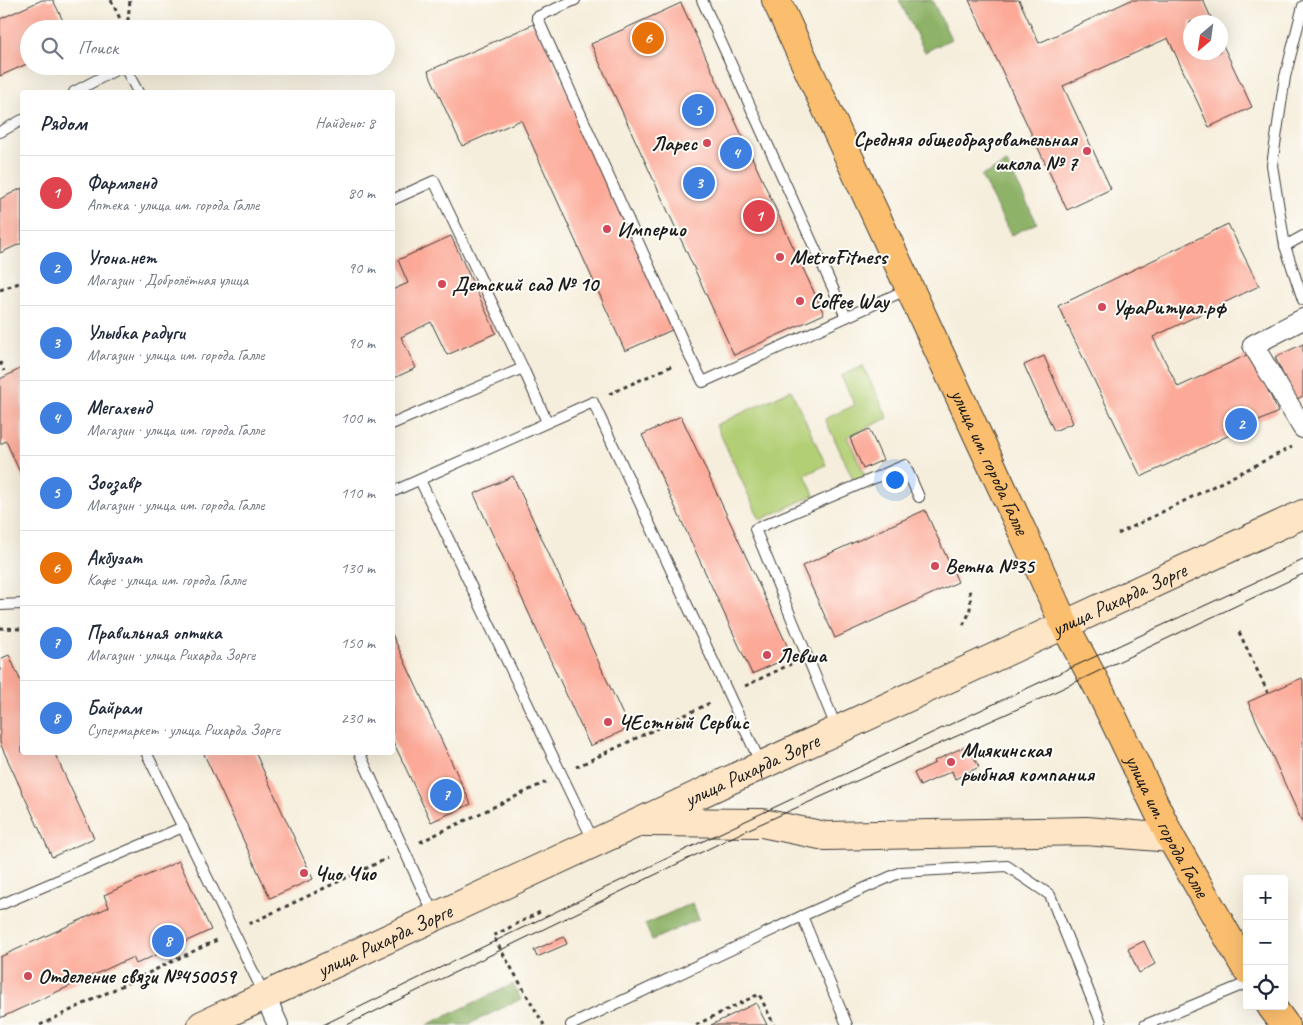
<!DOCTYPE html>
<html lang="ru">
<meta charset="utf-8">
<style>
:root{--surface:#fff;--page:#f2f2f3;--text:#1f2937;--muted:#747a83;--line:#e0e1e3;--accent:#ea580c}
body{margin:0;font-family:Caveat,sans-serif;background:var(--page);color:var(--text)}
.controls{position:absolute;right:15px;bottom:15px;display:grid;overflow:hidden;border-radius:5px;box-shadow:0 5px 20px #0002}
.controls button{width:45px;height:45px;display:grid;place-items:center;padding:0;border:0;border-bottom:1px solid var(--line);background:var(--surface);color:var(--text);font:25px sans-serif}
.compass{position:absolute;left:1183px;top:15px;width:45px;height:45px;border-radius:50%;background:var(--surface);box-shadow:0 5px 20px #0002;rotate:209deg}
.you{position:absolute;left:894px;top:479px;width:18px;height:18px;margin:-12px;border:4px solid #fff;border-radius:50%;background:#1a73e8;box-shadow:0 0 0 8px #1a73e833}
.badge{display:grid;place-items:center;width:32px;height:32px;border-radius:50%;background:var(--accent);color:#fff;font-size:16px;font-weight:700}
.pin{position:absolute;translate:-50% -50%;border:2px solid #fff;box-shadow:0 1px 5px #0006}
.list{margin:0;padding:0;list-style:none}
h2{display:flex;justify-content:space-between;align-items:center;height:65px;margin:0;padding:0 20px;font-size:21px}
h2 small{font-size:16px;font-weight:400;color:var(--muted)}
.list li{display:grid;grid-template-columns:32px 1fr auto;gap:15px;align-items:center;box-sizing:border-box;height:75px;padding:0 20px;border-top:1px solid var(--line)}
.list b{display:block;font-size:19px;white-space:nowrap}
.list p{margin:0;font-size:16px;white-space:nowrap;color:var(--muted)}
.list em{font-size:16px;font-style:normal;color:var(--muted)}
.icon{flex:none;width:28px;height:28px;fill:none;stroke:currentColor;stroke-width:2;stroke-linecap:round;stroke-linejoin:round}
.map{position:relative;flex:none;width:1303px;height:1025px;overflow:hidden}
.search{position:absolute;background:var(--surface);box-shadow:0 5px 20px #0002;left:20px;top:20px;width:375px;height:55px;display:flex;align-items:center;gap:12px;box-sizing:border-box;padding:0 18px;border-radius:28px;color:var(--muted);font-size:19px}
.panel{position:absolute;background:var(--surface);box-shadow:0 5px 20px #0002;left:20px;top:90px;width:375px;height:665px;border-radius:5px}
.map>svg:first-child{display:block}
</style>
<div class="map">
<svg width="1303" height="1025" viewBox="0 0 1303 1025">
<rect width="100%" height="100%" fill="#fdfcf7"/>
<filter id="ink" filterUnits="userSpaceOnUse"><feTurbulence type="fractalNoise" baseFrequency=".02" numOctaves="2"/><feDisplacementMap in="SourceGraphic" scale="10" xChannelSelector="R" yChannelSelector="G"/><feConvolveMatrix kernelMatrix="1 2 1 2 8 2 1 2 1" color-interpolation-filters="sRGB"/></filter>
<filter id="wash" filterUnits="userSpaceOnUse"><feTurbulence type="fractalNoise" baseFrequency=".0096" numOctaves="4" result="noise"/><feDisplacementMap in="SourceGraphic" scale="20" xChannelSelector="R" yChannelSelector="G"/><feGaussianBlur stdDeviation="1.12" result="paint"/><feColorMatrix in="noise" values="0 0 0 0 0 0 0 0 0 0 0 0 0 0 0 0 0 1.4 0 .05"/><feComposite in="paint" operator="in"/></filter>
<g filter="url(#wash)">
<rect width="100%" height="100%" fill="#f6eedc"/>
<g fill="#b3cf76" stroke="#687649">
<polygon points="863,366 888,418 847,437 865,475 854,481 825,419 855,405 841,376"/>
<polygon points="791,390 826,465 805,475 814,495 760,520 716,425"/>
</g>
<g fill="#8eb267" stroke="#556742">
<polygon points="899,0 932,0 951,39 925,52"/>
<polygon points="1007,163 1037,223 1011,235 981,176"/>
<polygon points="692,903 699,919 652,940 645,924"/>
<polygon points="513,984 521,999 467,1025 427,1025"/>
</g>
<g id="blocks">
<g fill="#fca997">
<polygon points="42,0 53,0 67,29 29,29 29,63 0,76 0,19"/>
<polygon points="969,0 1019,0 1039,43 1131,0 1203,0 1213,22 1190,22 1190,52 1220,52 1220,39 1252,107 1209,127 1168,38 1063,86 1111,189 1067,210"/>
<polygon points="681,3 824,314 734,355 591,44"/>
<polygon points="536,23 674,329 625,351 521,120 462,146 428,71"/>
<polygon points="22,188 22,243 0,253 0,199"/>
<polygon points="1228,224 1259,286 1153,337 1178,387 1251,353 1278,412 1141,477 1058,306"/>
<polygon points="451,236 496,333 447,355 431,322 401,337 416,368 392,379 392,290 408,283 398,260"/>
<polygon points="1303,344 1303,396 1295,400 1275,357"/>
<polygon points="1044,356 1073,423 1054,431 1024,365"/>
<polygon points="22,368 22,477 6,441 0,444 0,379"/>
<polygon points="681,416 792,656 752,674 642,435"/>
<polygon points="869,429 883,460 863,469 850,438"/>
<polygon points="513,476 629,728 590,746 474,494"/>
<polygon points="925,510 958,582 835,638 802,566"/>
<polygon points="392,634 471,804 431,822 392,739"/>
<polygon points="9,655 22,684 22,752 54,752 94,838 52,857 0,743 0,659"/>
<polygon points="1302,678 1303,681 1303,824 1248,702"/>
<polygon points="968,745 979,767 955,779 952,771 920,786 914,773 935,763 934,761"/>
<polygon points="203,752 255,752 313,879 270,898"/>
<polygon points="179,861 211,930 136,964 133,957 0,1018 0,957 109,907 104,895"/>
<polygon points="564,937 567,944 537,957 534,950"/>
<polygon points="1144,941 1155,964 1139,973 1128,949"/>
<polygon points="756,1003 767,1025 711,1025"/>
</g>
</g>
</g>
<g filter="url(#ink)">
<use href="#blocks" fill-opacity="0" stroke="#3d3c39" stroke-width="1"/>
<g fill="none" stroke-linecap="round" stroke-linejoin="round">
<g stroke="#3d3c39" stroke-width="12">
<g id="lane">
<polyline points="575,0 537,17 690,357 703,382 908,289"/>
<polyline points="702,0 846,317"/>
<polyline points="1303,6 1285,77 1272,165 1285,246 1303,300"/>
<polyline points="124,66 138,92"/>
<polyline points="74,92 123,66"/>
<polyline points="0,132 22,120"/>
<polyline points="392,200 434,181 523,368 547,422"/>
<polyline points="1285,246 1303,236"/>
<polyline points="392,424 523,368"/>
<polyline points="420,480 594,842"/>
<polyline points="392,492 593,402 761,764"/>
<polyline points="0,605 22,604"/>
<polyline points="837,729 755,529 905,465 919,497"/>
<polyline points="146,752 264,994"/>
<polyline points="359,752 434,915"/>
<polyline points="0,905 183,827"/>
<polyline points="802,916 847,1025"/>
<polyline points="571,1025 802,916 901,872 1007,866 1050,895 1101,1022 1100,1025"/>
<polyline points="1145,1025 1247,983"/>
</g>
</g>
<g stroke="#3d3c39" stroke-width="22">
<g id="street">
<polyline points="1303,319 1253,345 1303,428"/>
<polyline points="265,996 278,1025"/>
</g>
</g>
<g stroke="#3d3c39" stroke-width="30">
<g id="secondary">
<polyline points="646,822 762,823 825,836 1086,831 1171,838"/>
<path id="s1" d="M202 1025 1303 514"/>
</g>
</g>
<g stroke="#3d3c39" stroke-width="30">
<g id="primary">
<path id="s2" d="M776 0 1035 559 1064 624 1101 693 1171 838 1247 970"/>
<polyline points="1271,1006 1285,1025"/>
</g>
</g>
<g stroke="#3d3c39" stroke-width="3" stroke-dasharray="4 4" stroke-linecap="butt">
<polyline points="111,0 125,29"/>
<polyline points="127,29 130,0"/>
<polyline points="0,290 22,282"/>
<polyline points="0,362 4,371"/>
<polyline points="609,394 674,365"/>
<polyline points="1118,534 1292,447"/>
<path d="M963 625C971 613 972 603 969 589"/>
<polyline points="0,628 22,629"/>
<polyline points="1239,632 1268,693"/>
<polyline points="745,686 791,664"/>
<polyline points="576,767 712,702"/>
<polyline points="420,842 546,782"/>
<polyline points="540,912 493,936 544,1025"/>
<polyline points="249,924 388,858"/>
<polyline points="40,1025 219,939"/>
<polyline points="696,1025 759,994 774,1025"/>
</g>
<use href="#lane" stroke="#fff" stroke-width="10"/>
<use href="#street" stroke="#fff" stroke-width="20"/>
<use href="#secondary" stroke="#fde5c5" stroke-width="28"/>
<use href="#primary" stroke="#fabe6e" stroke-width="28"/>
<g stroke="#1c1c1c" stroke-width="1">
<path d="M323 1025C648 865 975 712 1303 560"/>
<polyline points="347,1025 749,829 1042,698 1303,574"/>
</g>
</g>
</g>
<g fill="#d1495b" stroke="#fdfcf7" stroke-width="2">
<circle cx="707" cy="143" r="5"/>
<circle cx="1087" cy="151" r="5"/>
<circle cx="607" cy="229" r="5"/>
<circle cx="780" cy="257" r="5"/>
<circle cx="442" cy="284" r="5"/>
<circle cx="800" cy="301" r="5"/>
<circle cx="1102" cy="307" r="5"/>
<circle cx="935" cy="566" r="5"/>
<circle cx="767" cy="655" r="5"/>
<circle cx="608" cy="722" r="5"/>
<circle cx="951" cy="762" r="5"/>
<circle cx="304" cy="873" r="5"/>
<circle cx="28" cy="976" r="5"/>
</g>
<g text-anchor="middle" stroke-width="4" stroke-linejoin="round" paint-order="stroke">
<g font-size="21" font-weight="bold" fill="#1c1c1c" stroke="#fdfcf7" text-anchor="start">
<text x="1077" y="146" text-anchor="end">Средняя общеобразовательная<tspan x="1077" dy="24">школа № 7</tspan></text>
<text x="697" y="150" text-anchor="end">Ларес</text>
<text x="617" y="236">Империо</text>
<text x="790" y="264">MetroFitness</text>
<text x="452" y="291">Детский сад № 10</text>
<text x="810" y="308">Coffee Way</text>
<text x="1112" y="314">УфаРитуал.рф</text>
<text x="945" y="573">Ветна №35</text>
<text x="777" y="662">Левша</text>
<text x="618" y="729">ЧЕстный Сервис</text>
<text x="961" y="757">Миякинская<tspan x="961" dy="24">рыбная компания</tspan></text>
<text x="314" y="880">Чио Чио</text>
<text x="38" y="983">Отделение связи №450059</text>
</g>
<g font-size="21" fill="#1c1c1c" stroke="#fdfcf7">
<text dy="7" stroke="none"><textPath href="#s2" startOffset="509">улица им. города Галле</textPath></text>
<text dy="7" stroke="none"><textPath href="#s1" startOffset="1011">улица Рихарда Зорге</textPath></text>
<text dy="7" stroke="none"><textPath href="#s1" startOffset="606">улица Рихарда Зорге</textPath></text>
<text dy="7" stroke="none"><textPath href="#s2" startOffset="914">улица им. города Галле</textPath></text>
<text dy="7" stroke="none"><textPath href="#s1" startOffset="201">улица Рихарда Зорге</textPath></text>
</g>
</g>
</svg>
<div class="controls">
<button>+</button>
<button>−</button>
<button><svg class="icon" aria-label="locate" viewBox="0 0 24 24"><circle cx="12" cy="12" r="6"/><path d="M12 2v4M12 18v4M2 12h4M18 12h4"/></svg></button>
</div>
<svg class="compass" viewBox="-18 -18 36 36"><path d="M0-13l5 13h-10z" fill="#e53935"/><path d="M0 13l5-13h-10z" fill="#747a83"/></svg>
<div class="you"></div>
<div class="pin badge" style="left:759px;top:216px;background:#e0444e">1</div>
<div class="pin badge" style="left:1241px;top:424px;background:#3f7fe0">2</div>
<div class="pin badge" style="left:699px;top:183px;background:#3f7fe0">3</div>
<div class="pin badge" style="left:736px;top:153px;background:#3f7fe0">4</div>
<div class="pin badge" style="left:698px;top:110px;background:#3f7fe0">5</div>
<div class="pin badge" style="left:648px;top:38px;background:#e8710a">6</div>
<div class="pin badge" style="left:446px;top:795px;background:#3f7fe0">7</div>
<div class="pin badge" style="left:168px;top:941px;background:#3f7fe0">8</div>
<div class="search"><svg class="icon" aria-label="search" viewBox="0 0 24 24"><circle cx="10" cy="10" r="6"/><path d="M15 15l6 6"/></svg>Поиск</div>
<section class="panel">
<h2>Рядом<small>Найдено: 8</small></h2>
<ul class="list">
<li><span class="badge" style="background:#e0444e">1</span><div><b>Фармленд</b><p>Аптека · улица им. города Галле</p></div><em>80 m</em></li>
<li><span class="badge" style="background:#3f7fe0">2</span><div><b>Угона.нет</b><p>Магазин · Добролётная улица</p></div><em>90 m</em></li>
<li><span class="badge" style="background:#3f7fe0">3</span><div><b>Улыбка радуги</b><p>Магазин · улица им. города Галле</p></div><em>90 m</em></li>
<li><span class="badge" style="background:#3f7fe0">4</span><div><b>Мегахенд</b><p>Магазин · улица им. города Галле</p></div><em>100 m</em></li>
<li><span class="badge" style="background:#3f7fe0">5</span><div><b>Зоозавр</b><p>Магазин · улица им. города Галле</p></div><em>110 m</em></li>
<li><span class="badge" style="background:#e8710a">6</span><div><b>Акбузат</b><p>Кафе · улица им. города Галле</p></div><em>130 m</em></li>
<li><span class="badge" style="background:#3f7fe0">7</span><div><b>Правильная оптика</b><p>Магазин · улица Рихарда Зорге</p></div><em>150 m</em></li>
<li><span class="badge" style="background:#3f7fe0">8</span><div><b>Байрам</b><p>Супермаркет · улица Рихарда Зорге</p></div><em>230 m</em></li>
</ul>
</section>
</div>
